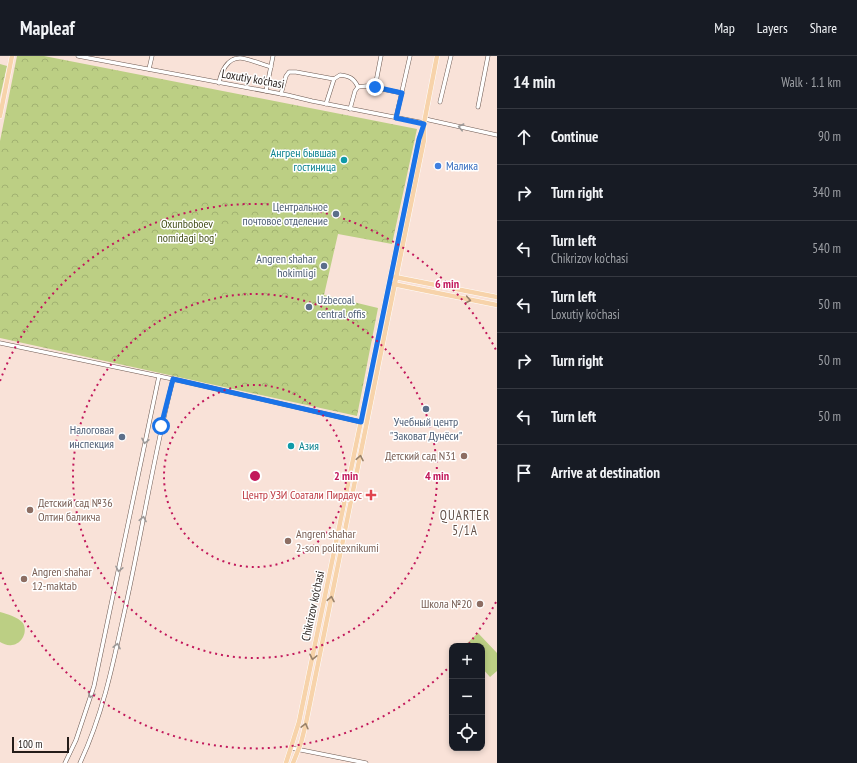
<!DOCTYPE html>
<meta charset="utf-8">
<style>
:root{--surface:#171b24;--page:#20242c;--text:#f1f3f6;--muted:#9ea1a6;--line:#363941}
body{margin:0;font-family:"PT Sans Narrow",sans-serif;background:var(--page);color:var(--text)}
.controls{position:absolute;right:12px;bottom:12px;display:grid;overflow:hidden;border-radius:8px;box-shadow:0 2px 6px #0003}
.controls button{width:36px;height:36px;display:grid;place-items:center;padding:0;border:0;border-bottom:1px solid var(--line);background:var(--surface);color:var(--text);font:20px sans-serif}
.scale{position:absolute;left:12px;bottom:10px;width:57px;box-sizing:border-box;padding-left:4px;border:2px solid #241c19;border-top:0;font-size:11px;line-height:14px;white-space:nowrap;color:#241c19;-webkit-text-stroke:3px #fff;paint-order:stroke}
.stop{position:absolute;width:12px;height:12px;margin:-9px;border:3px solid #1a73e8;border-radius:50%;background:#fff}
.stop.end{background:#1a73e8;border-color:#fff;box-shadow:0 1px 4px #0008}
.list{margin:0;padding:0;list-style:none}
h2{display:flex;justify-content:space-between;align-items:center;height:52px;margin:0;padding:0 16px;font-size:17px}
h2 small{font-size:13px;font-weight:400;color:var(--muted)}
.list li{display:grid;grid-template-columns:26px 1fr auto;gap:12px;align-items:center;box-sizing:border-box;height:56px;padding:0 16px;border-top:1px solid var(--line)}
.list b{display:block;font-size:15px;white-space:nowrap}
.list p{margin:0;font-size:13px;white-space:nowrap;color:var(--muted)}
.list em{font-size:13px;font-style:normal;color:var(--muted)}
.icon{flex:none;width:22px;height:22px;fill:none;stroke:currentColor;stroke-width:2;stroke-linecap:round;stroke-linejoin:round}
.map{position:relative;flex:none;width:497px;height:707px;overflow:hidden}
header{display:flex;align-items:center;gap:24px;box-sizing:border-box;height:56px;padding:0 20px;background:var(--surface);border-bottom:1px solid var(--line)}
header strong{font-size:19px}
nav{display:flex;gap:22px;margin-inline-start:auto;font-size:14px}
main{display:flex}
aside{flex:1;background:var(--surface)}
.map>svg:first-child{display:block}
</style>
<header>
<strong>Mapleaf</strong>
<nav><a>Map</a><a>Layers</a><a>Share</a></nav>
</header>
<main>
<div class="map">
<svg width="497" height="707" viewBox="0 0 497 707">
<defs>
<pattern id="park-crowns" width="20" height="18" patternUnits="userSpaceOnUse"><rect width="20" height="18" fill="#bccf84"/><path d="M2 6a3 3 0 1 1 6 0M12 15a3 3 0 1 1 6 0" fill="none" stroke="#a1b171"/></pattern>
</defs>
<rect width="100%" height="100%" fill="#f9e2d8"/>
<g fill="url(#park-crowns)">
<polygon points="17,0 44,0 417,73 392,188 338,178 324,239 378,252 357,360 0,282 0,85"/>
<polygon points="0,8 7,10 0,41"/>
</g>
<g fill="#bccf84">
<path d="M0 556C7 558 18 561 23 567 28 576 22 588 12 589 8 590 4 588 0 586Z"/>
<polygon points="478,577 497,597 497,615 490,621 482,612 482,590 464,590"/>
</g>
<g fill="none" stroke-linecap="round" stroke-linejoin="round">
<g stroke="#6d5951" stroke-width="4.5">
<g id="minor">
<polyline points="78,0 287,39 312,45 424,67"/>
<polyline points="149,13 152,0"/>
<path d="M219 27C221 16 227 2 240 2 246 2 264 9 271 11"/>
<polyline points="375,31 381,0"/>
<polyline points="266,35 273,0"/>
<polyline points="281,38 286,20 289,16 296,16 334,23"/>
<polyline points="440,46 451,0"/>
<path d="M326 48 334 23 340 19C349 20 354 22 358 31"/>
<polyline points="478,51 488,0"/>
<polyline points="350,53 355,35 358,31 366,30 402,37"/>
<polyline points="396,62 410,0"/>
<polyline points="425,63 497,79"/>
<polyline points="0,287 173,323 361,366"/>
<polyline points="291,692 366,707"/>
<polyline points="65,707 76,684 94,630 159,320"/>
<path d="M80 707C102 660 112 613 123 562 141 483 153 402 173 323"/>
</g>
</g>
<g stroke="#fff" stroke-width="5.5">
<g id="major">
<polyline points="0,60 12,0"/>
<polyline points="395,221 497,241"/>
<polyline points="393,228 497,249"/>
<polyline points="286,707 299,666 419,83 422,73"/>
<polyline points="293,707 301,687 306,667 424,84 424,67 437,0"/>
</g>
</g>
<use href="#minor" stroke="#fff" stroke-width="3.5"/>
<use href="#major" stroke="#f7d3aa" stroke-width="4.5"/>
</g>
<defs><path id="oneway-chevron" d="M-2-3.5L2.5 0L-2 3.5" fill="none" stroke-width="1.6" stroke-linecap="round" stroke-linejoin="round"/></defs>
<g stroke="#9c9998">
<use href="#oneway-chevron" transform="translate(461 71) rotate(-167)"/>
<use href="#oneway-chevron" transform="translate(145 385) rotate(102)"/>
<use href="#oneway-chevron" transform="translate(143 463) rotate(-79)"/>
<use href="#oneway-chevron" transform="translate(119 513) rotate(102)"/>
<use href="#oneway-chevron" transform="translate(117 590) rotate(-78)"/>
<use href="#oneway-chevron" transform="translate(91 639) rotate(109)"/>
</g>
<g stroke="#988169">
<use href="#oneway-chevron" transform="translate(468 244) rotate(11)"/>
<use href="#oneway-chevron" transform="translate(360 402) rotate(-79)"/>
<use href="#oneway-chevron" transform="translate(331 543) rotate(-79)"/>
<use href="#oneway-chevron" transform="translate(313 601) rotate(102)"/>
<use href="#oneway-chevron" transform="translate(305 670) rotate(-76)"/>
</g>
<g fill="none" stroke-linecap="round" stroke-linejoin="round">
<polyline stroke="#1a73e8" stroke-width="5" points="161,370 173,323 361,366 419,83 424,68 396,62 402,37 375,31"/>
</g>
<g fill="none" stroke="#c2185b" stroke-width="2" stroke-dasharray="2 4">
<circle cx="255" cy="420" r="91"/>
<circle cx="255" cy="420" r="182"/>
<path d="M496 546A272 272 0 0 1 468 589M451 609A272 272 0 0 1 0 515M0 325A272 272 0 0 1 496 294"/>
</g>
<g fill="#0f9aa8" stroke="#fff" stroke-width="1.5">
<circle cx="344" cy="104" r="4"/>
<circle cx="291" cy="390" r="4"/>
</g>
<circle fill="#3f7fe0" stroke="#fff" stroke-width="1.5" cx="438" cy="110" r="4"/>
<g fill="#5c6f8a" stroke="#fff" stroke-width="1.5">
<circle cx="336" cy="158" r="4"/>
<circle cx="324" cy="210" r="4"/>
<circle cx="309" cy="251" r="4"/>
<circle cx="426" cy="353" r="4"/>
<circle cx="122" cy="381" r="4"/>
</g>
<g fill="#8d6e63" stroke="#fff" stroke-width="1.5">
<circle cx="464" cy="400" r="4"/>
<circle cx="30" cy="454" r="4"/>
<circle cx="288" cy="485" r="4"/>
<circle cx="24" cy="523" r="4"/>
<circle cx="480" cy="548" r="4"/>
</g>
<path fill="#e0444e" stroke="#fff" stroke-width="1.5" d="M369 433h4v4h4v4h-4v4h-4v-4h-4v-4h4z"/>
<g text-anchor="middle" stroke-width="3" stroke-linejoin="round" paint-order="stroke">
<g font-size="12" fill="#241c19" stroke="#fff">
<text transform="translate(253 23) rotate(10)" y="4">Loxutiy ko'chasi</text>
<text transform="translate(313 550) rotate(-78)" y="4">Chikrizov ko'chasi</text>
</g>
<g font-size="12" fill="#0d838f" stroke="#fff" text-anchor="end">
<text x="336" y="101">Ангрен бывшая<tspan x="336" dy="14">гостиница</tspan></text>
<text x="299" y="394" text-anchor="start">Азия</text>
</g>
<g font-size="12" fill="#366cbe" stroke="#fff" text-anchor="start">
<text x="446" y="114">Малика</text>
</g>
<g font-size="12" fill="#4e5e75" stroke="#fff" text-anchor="end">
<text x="328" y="155">Центральное<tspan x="328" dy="14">почтовое отделение</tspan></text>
<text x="316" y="207">Angren shahar<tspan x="316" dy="14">hokimligi</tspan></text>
<text x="317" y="248" text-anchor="start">Uzbecoal<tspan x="317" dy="14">central offis</tspan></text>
<text x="426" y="370" text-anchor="middle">Учебный центр<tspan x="426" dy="14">"Заковат Дунёси"</tspan></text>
<text x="114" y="378">Налоговая<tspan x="114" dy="14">инспекция</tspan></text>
</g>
<g font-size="12" fill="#46511b" stroke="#fff">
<text x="187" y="172">Oxunboboev<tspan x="187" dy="14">nomidagi bog'</tspan></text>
</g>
<g font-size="12" fill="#785e54" stroke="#fff" text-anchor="start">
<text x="456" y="404" text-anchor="end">Детский сад N31</text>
<text x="38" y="451">Детский сад №36<tspan x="38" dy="14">Олтин баликча</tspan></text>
<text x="296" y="482">Angren shahar<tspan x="296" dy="14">2-son politexnikumi</tspan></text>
<text x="32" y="520">Angren shahar<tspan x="32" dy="14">12-maktab</tspan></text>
<text x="472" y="552" text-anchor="end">Школа №20</text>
</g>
<g font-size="12" fill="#be3a42" stroke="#fff" text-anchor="end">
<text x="362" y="443">Центр УЗИ Соатали Пирдаус</text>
</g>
<g font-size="13" letter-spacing="1" fill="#624f47" stroke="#fff">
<text x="465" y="464">QUARTER<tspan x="465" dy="15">5/1A</tspan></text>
</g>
</g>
<circle cx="255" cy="420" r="6" fill="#c2185b" stroke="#fff" stroke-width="2"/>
<g font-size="12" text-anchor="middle" font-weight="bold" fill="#c2185b" stroke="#fff" stroke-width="3" stroke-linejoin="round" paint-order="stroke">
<text x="447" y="232">6 min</text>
<text x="346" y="424">2 min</text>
<text x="437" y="424">4 min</text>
</g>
</svg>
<div class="controls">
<button>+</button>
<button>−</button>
<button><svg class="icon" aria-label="locate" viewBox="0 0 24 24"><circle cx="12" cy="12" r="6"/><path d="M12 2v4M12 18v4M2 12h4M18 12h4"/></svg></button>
</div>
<div class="scale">100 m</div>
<div class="stop" style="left:161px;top:370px"></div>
<div class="stop end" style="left:375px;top:31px"></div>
</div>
<aside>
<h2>14 min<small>Walk · 1.1 km</small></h2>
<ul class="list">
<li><svg class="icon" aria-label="ahead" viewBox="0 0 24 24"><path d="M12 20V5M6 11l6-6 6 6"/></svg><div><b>Continue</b></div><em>90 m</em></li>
<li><svg class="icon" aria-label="right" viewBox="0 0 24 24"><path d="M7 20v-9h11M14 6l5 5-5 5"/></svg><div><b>Turn right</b></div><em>340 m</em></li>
<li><svg class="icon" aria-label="left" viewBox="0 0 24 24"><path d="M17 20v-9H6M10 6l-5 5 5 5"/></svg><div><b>Turn left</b><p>Chikrizov ko'chasi</p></div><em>540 m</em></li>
<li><svg class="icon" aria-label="left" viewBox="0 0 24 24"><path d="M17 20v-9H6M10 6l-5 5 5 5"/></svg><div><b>Turn left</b><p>Loxutiy ko'chasi</p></div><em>50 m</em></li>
<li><svg class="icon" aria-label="right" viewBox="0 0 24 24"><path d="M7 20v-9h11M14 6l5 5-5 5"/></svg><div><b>Turn right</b></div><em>50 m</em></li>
<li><svg class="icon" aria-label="left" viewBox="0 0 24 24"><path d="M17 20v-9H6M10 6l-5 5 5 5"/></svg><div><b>Turn left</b></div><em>50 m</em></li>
<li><svg class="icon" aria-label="arrive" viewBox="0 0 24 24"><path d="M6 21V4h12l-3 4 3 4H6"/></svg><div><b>Arrive at destination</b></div></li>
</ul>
</aside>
</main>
